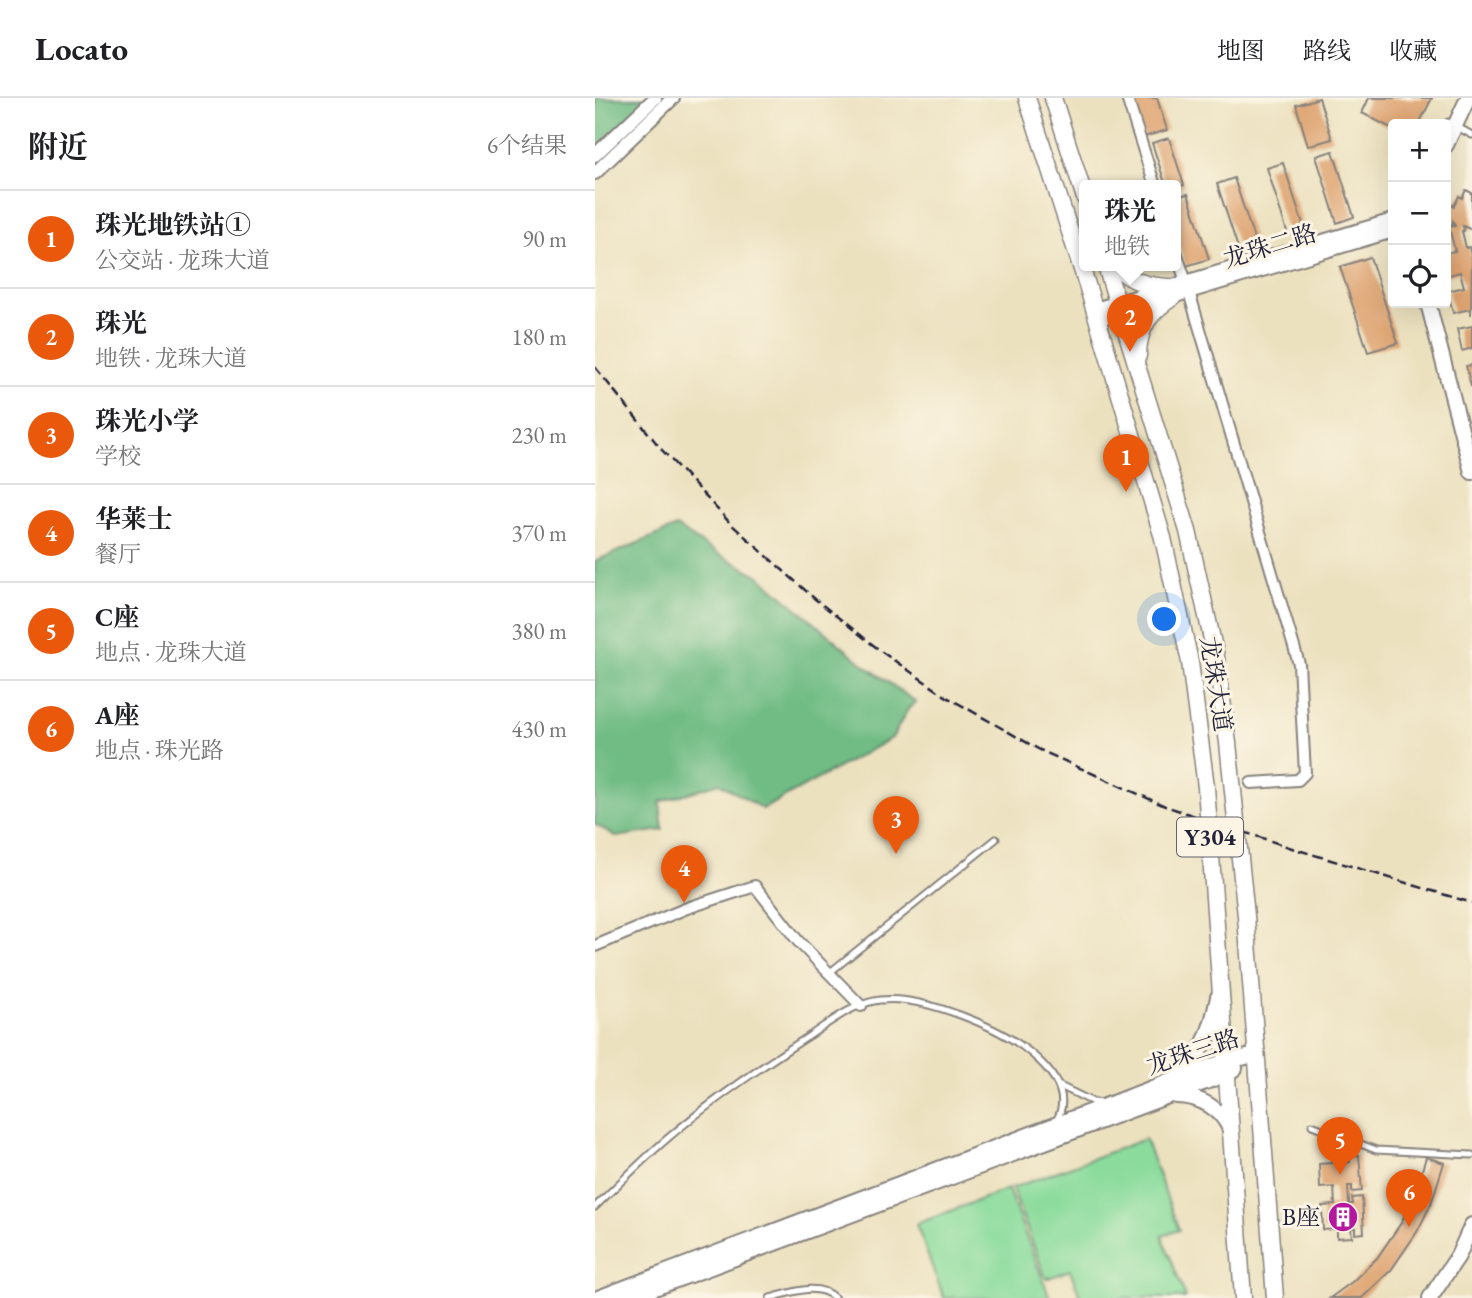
<!DOCTYPE html>
<html lang="zh">
<meta charset="utf-8">
<style>
:root{--surface:#fff;--page:#f2f2f2;--text:#202124;--muted:#757577;--line:#e0e0e0;--accent:#ea580c}
body{margin:0;font-family:"EB Garamond","Noto Serif SC",serif;background:var(--page);color:var(--text)}
.controls{position:absolute;right:21px;top:21px;display:grid;overflow:hidden;border-radius:7px;box-shadow:0 7px 28px #0002}
.controls button{width:63px;height:63px;display:grid;place-items:center;padding:0;border:0;border-bottom:2px solid var(--line);background:var(--surface);color:var(--text);font:35px sans-serif}
.you{position:absolute;left:570px;top:522px;width:24px;height:24px;margin:-18px;border:5px solid #fff;border-radius:50%;background:#1a73e8;box-shadow:0 0 0 10px #1a73e833}
.badge{display:grid;place-items:center;width:46px;height:46px;border-radius:50%;background:var(--accent);color:#fff;font-size:23px;font-weight:700}
.pin{position:absolute;translate:-50% -58px;filter:drop-shadow(0 2px 4px #0008)}
.pin::after{content:'';position:absolute;top:37px;width:24px;height:21px;background:inherit;clip-path:polygon(0 0,100% 0,50% 100%)}
.popup{position:absolute;left:484px;top:82px;width:102px;height:91px;box-sizing:border-box;display:grid;place-content:center;border-radius:7px;background:var(--surface);filter:drop-shadow(0 2px 5px #0005);font-size:23px;white-space:nowrap;color:var(--muted)}
.popup b{font-size:26px;color:var(--text)}
.popup::after{content:'';position:absolute;left:50%;top:100%;margin-left:-14px;border:14px solid transparent;border-top-color:var(--surface)}
.list{margin:0;padding:0;list-style:none}
h2{display:flex;justify-content:space-between;align-items:center;height:91px;margin:0;padding:0 28px;font-size:30px}
h2 small{font-size:23px;font-weight:400;color:var(--muted)}
.list li{display:grid;grid-template-columns:46px 1fr auto;gap:21px;align-items:center;box-sizing:border-box;height:98px;padding:0 28px;border-top:2px solid var(--line)}
.list b{display:block;font-size:26px;white-space:nowrap}
.list p{margin:0;font-size:23px;white-space:nowrap;color:var(--muted)}
.list em{font-size:23px;font-style:normal;color:var(--muted)}
.icon{flex:none;width:38px;height:38px;fill:none;stroke:currentColor;stroke-width:2;stroke-linecap:round;stroke-linejoin:round}
.map{position:relative;flex:none;width:877px;height:1200px;overflow:hidden}
header{display:flex;align-items:center;gap:42px;box-sizing:border-box;height:98px;padding:0 35px;background:var(--surface);border-bottom:2px solid var(--line)}
header strong{font-size:33px}
nav{display:flex;gap:38px;margin-inline-start:auto;font-size:24px}
main{display:flex}
aside{flex:1;background:var(--surface)}
.map>svg:first-child{display:block}
</style>
<header>
<strong>Locato</strong>
<nav><a>地图</a><a>路线</a><a>收藏</a></nav>
</header>
<main>
<aside>
<h2>附近<small>6个结果</small></h2>
<ul class="list">
<li><span class="badge">1</span><div><b>珠光地铁站①</b><p>公交站 · 龙珠大道</p></div><em>90 m</em></li>
<li><span class="badge">2</span><div><b>珠光</b><p>地铁 · 龙珠大道</p></div><em>180 m</em></li>
<li><span class="badge">3</span><div><b>珠光小学</b><p>学校</p></div><em>230 m</em></li>
<li><span class="badge">4</span><div><b>华莱士</b><p>餐厅</p></div><em>370 m</em></li>
<li><span class="badge">5</span><div><b>C座</b><p>地点 · 龙珠大道</p></div><em>380 m</em></li>
<li><span class="badge">6</span><div><b>A座</b><p>地点 · 珠光路</p></div><em>430 m</em></li>
</ul>
</aside>
<div class="map">
<svg width="877" height="1200" viewBox="0 0 877 1200">
<rect width="100%" height="100%" fill="#fcf5e5"/>
<filter id="ink" filterUnits="userSpaceOnUse"><feTurbulence type="fractalNoise" baseFrequency=".0143" numOctaves="2"/><feDisplacementMap in="SourceGraphic" scale="14" xChannelSelector="R" yChannelSelector="G"/><feConvolveMatrix kernelMatrix="1 2 1 2 8 2 1 2 1" color-interpolation-filters="sRGB"/></filter>
<filter id="wash" filterUnits="userSpaceOnUse"><feTurbulence type="fractalNoise" baseFrequency=".00686" numOctaves="4" result="noise"/><feDisplacementMap in="SourceGraphic" scale="28" xChannelSelector="R" yChannelSelector="G"/><feGaussianBlur stdDeviation="1.57" result="paint"/><feColorMatrix in="noise" values="0 0 0 0 0 0 0 0 0 0 0 0 0 0 0 0 0 1.4 0 .05"/><feComposite in="paint" operator="in"/></filter>
<g filter="url(#wash)">
<rect width="100%" height="100%" fill="#ece1bf"/>
<g fill="#8bdc9c" stroke="#567f6c" stroke-width="2">
<polygon points="550,1041 584,1132 567,1138 591,1200 486,1200 475,1172 451,1181 417,1090"/>
<polygon points="413,1091 455,1200 349,1200 321,1126"/>
</g>
<g fill="#70bc84" stroke="#496f60" stroke-width="2">
<polygon points="0,0 55,0 0,52"/>
<polygon points="81,429 125,457 163,477 268,566 321,604 313,611 297,640 168,711 124,685 65,704 68,732 21,739 0,726 0,463"/>
</g>
<g id="blocks">
<g fill="#dea36f">
<polygon points="536,0 562,0 572,32 549,39"/>
<polygon points="724,0 737,41 713,48 701,7"/>
<polygon points="774,0 837,0 824,26 798,26 798,31 767,15"/>
<polygon points="574,40 589,87 580,90 580,88 571,88 557,45"/>
<polygon points="738,53 759,119 742,125 721,58"/>
<polygon points="688,65 710,132 693,137 672,70"/>
<polygon points="639,80 661,147 644,153 622,86"/>
<polygon points="871,92 877,95 877,132 868,128 869,133 867,133 871,150 874,149 877,160 876,217 875,211 858,215 853,193 869,189 865,174 851,178 851,155 860,153 854,129 860,128 858,123 857,127 851,124 851,104 859,108 864,98 867,100"/>
<polygon points="593,96 614,161 591,168 580,137 580,99"/>
<polygon points="775,159 803,245 773,254 745,169"/>
<polygon points="877,228 877,250 867,253 862,231"/>
<polygon points="877,267 877,287 876,288 871,268"/>
<polygon points="751,1055 751,1065 755,1064 755,1058 764,1057 767,1093 757,1094 757,1088 753,1088 754,1106 758,1106 757,1100 767,1099 769,1135 760,1136 760,1130 756,1130 757,1139 742,1140 742,1131 728,1132 727,1108 740,1107 739,1089 725,1090 724,1066 737,1065 736,1056"/>
<polygon points="831,1059 849,1065 836,1106 822,1134 796,1172 767,1200 735,1200 757,1184 782,1160 806,1125 819,1099"/>
</g>
</g>
</g>
<g filter="url(#ink)">
<use href="#blocks" fill-opacity="0" stroke="#87827d" stroke-width="2"/>
<g fill="none" stroke-linecap="round" stroke-linejoin="round">
<g stroke="#87827d" stroke-width="9">
<g id="service">
<polyline points="853,24 877,37"/>
<polyline points="234,875 401,741"/>
<polyline points="465,988 498,1004 507,1005"/>
<polyline points="717,1027 781,1052 877,1057"/>
<path d="M0 1109C24 1086 47 1062 73 1040 117 1002 166 969 214 938 235 924 259 905 285 902 327 897 406 929 437 956 457 973 477 997 461 1023"/>
<path d="M175 1200C197 1195 221 1183 240 1200"/>
</g>
</g>
<g stroke="#87827d" stroke-width="14">
<g id="minor">
<polyline points="532,0 560,88"/>
<polyline points="580,151 591,184"/>
<polyline points="594,194 704,566 710,675 703,682 656,685"/>
<polyline points="0,848 92,810 160,788 203,843 266,908"/>
</g>
</g>
<g stroke="#87827d" stroke-width="16">
<g id="tertiary">
<polyline points="0,57 60,0"/>
<polyline points="0,75 78,0"/>
<polyline points="501,216 507,209 798,122"/>
<polyline points="501,216 510,219 798,133"/>
</g>
</g>
<g stroke="#87827d" stroke-width="18">
<g id="secondary">
<polyline points="851,47 873,0"/>
<polyline points="833,205 877,374"/>
<path d="M582 978C608 958 617 930 623 899"/>
<path d="M581 998C605 998 628 1011 636 1034"/>
<polyline points="3,1200 605,972 631,963 662,957"/>
<polyline points="33,1200 632,976 640,970"/>
<polyline points="835,1200 863,1158 877,1127"/>
</g>
</g>
<g stroke="#87827d" stroke-width="19">
<g id="primary">
<polyline points="432,0 493,190 568,440 595,564 611,689 648,1200"/>
<polyline points="458,0 490,100"/>
<polyline points="511,168 593,433 621,559 633,645 651,818 680,1200"/>
<path d="M521 168C536 184 553 188 574 189"/>
<path d="M543 258C543 230 555 214 578 199"/>
</g>
</g>
<polyline stroke="#87827d" stroke-width="2" stroke-dasharray="2 5" stroke-linecap="butt" points="0,5 4,0"/>
<use href="#service" stroke="#fff" stroke-width="5"/>
<use href="#minor" stroke="#fff" stroke-width="10"/>
<use href="#tertiary" stroke="#fff" stroke-width="12"/>
<use href="#secondary" stroke="#fff" stroke-width="14"/>
<use href="#primary" stroke="#fff" stroke-width="16"/>
<polyline stroke="#22223b" stroke-width="2.5" stroke-dasharray="10 5" stroke-linecap="butt" points="0,269 67,352 136,426 220,501 287,554 352,599 445,652 570,708 700,751 877,805"/>
</g>
</g>
<defs>
<g id="building-disc" transform="scale(1.575)"><circle r="9.5" fill="#b5179e" stroke="#fcf5e5"/><path d="M-4-6H4V6H1V3H-1V6H-4ZM-2.5-4.3h1.7v1.8h-1.7ZM.8-4.3h1.7v1.8H.8ZM-2.5-1h1.7V.8h-1.7ZM.8-1h1.7V.8H.8Z" fill="#fff"/></g>
</defs>
<g fill-rule="evenodd">
<use href="#building-disc" x="748" y="1119"/>
</g>
<g text-anchor="middle" stroke-width="6" stroke-linejoin="round" paint-order="stroke">
<rect fill="#fcf5e5" stroke="#63616e" stroke-width="2" x="582" y="719.5" width="66" height="39" rx="5"/>
<g font-size="23" font-weight="bold" fill="#22223b">
<text x="615" y="747">Y304</text>
</g>
<g font-size="24" fill="#22223b" stroke="#fcf5e5">
<text transform="translate(675 148) rotate(-17)" y="8">龙珠二路</text>
<text transform="translate(621 586) rotate(81)" y="8">龙珠大道</text>
<text transform="translate(598 954) rotate(-18)" y="8">龙珠三路</text>
</g>
<g font-size="24" fill="#22223b" stroke="#fcf5e5" text-anchor="end">
<text x="725" y="1127">B座</text>
</g>
</g>
</svg>
<div class="controls">
<button>+</button>
<button>−</button>
<button><svg class="icon" aria-label="locate" viewBox="0 0 24 24"><circle cx="12" cy="12" r="6"/><path d="M12 2v4M12 18v4M2 12h4M18 12h4"/></svg></button>
</div>
<div class="you"></div>
<div class="pin badge" style="left:531px;top:394px">1</div>
<div class="pin badge" style="left:535px;top:254px">2</div>
<div class="popup"><b>珠光</b>地铁</div>
<div class="pin badge" style="left:301px;top:756px">3</div>
<div class="pin badge" style="left:89px;top:805px">4</div>
<div class="pin badge" style="left:745px;top:1077px">5</div>
<div class="pin badge" style="left:814px;top:1129px">6</div>
</div>
</main>
